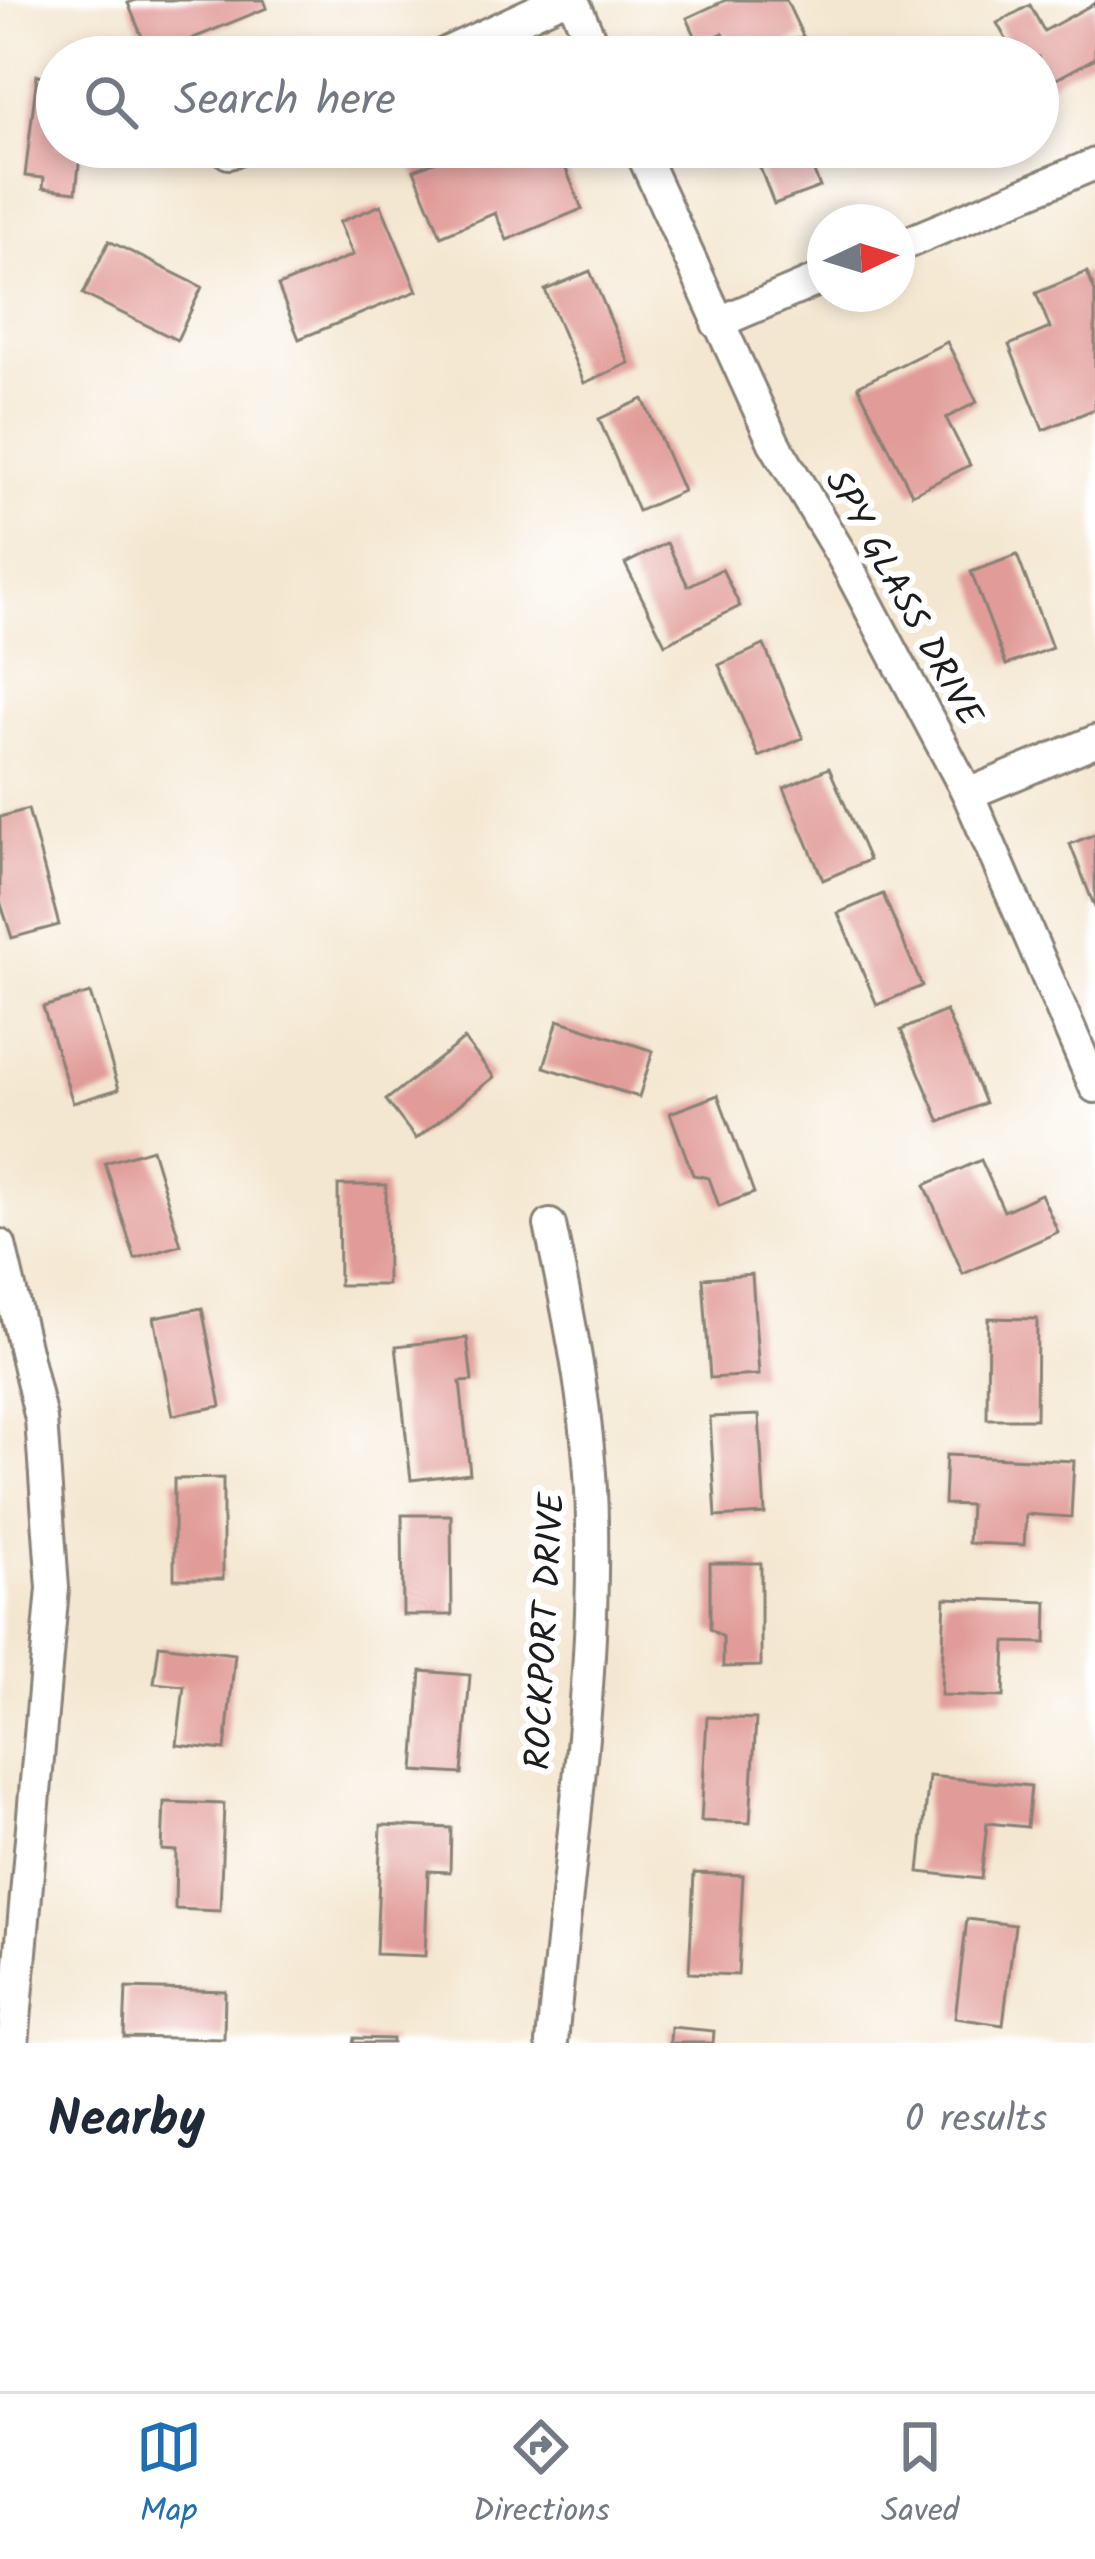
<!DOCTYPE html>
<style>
:root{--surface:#fff;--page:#f2f2f3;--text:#1f2937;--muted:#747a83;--line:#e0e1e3;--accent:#1f6fb2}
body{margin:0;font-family:Kalam,sans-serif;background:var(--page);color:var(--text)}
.compass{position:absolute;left:807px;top:204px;width:108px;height:108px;border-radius:50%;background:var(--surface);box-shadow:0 6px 18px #0003;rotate:86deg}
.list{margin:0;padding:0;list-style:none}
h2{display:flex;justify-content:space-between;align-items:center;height:156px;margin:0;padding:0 48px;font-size:51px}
h2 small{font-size:39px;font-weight:400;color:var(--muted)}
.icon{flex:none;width:66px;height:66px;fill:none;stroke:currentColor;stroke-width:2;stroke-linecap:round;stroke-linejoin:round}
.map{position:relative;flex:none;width:1095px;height:2043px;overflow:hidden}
.search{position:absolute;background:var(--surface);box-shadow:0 6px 18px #0003;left:36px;right:36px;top:36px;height:132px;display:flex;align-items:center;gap:30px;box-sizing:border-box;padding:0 42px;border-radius:66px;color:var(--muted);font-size:45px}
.sheet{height:348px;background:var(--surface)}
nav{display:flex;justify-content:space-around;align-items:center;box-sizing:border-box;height:168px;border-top:3px solid var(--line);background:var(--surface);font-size:33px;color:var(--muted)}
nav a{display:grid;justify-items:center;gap:6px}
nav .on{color:var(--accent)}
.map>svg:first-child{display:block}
</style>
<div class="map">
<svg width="1095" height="2043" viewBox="0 0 1095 2043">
<rect width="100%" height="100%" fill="#fff"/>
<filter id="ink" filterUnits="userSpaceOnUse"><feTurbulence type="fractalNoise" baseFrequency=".00833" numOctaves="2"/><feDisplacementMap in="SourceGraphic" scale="24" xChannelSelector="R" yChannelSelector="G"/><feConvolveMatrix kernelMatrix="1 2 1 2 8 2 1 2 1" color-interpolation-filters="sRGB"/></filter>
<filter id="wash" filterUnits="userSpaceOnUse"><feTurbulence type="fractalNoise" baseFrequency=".004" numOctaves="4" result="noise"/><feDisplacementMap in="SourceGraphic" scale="48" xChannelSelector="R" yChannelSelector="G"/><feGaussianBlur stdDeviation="2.7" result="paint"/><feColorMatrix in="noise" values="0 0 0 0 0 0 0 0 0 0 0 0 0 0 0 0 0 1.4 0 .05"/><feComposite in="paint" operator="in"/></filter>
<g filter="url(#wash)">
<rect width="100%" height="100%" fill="#f4e7d1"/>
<g id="blocks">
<g fill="#e19b98">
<polygon points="136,0 264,0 267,8 150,56 128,3"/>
<polygon points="726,0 786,0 803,36 759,57 734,57 723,33 699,44 687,18"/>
<polygon points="1095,3 1095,58 1038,89 1038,57 1016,57 997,23 1030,5 1044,31"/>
<polygon points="37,75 57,77 57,147 81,147 76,192 43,188 44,178 25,176"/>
<polygon points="470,147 557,147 582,209 507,240 495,213 441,236 414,170"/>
<polygon points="752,147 804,147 820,187 774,204"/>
<polygon points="381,205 417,291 299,339 278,286 353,255 339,222"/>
<polygon points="109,241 202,287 177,340 83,294"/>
<polygon points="590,271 629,363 584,383 545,290"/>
<polygon points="1087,272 1095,292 1095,409 1043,430 1009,345 1050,328 1036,293"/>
<polygon points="947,342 977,402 946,418 970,465 912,494 858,386"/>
<polygon points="643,399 683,491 638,511 599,419"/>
<polygon points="667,543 688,586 722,569 740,606 665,644 625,564"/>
<polygon points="1017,555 1052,648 1006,665 971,572"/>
<polygon points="764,645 803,738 759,757 719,665"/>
<polygon points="829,768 869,860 823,880 784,788"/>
<polygon points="28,809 59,925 12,938 0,901 0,817"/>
<polygon points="1095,834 1095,908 1070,844"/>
<polygon points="883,894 922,986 877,1005 838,913"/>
<polygon points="90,993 119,1089 73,1103 43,1007"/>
<polygon points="946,1011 985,1103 940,1122 901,1030"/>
<polygon points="558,1020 653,1051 639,1097 544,1067"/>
<polygon points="464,1039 494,1077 416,1139 386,1100"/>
<polygon points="718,1095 754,1193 719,1206 709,1178 693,1175 670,1113"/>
<polygon points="152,1149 181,1245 135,1259 105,1163"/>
<polygon points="981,1160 1004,1211 1041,1194 1058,1232 963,1274 925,1185"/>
<polygon points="338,1185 386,1185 387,1285 339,1285"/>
<polygon points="752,1274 759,1375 710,1378 703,1278"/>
<polygon points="202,1308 221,1406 173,1415 154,1317"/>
<polygon points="988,1318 1037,1319 1036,1419 987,1419"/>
<polygon points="467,1338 472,1381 460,1382 470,1473 411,1480 396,1346"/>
<polygon points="759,1415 765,1514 716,1517 710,1417"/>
<polygon points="946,1455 1074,1461 1071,1517 1026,1514 1024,1545 968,1543 970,1505 944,1504"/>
<polygon points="223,1478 223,1579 174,1579 174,1479"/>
<polygon points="402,1515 451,1515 452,1615 403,1615"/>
<polygon points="710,1563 761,1563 761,1666 723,1667 723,1637 710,1629"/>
<polygon points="945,1598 1047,1602 1046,1643 1006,1642 1004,1697 941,1695"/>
<polygon points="159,1645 235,1654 225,1750 177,1745 184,1686 154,1683"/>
<polygon points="421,1671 470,1675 462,1774 414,1771"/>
<polygon points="707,1717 756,1719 750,1823 701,1821"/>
<polygon points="929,1776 1031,1786 1027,1827 987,1823 981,1879 919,1872"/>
<polygon points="164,1802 224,1804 220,1911 175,1909 176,1851 162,1850"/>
<polygon points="381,1825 451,1828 450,1872 428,1871 425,1956 376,1954"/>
<polygon points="694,1873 743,1875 738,1975 689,1973"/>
<polygon points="967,1919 1015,1925 1003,2025 955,2018"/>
<polygon points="126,1988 225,1991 224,2039 124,2037"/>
<polygon points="671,2027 714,2031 713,2043 670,2043"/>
<polygon points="354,2038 392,2039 392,2043 353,2043"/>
</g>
</g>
</g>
<g filter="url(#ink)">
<use href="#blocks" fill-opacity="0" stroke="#888276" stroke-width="3"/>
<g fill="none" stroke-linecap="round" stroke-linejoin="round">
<g stroke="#888276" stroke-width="36">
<g id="minor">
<polyline points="573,0 598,57"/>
<polyline points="437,57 560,0"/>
<polyline points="639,147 774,443 842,556 968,794 1095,1087"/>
<polyline points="229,153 243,147"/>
<polyline points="897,247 1095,164"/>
<polyline points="717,323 825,277"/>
<polyline points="968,794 1095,741"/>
<path d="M550 1225C571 1324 591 1422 592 1523 595 1696 567 1871 552 2043"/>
<polyline points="0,1245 41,1419 53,1588 13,2043"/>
</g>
</g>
<use href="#minor" stroke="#fff" stroke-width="30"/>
</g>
</g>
<g text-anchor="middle" stroke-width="12" stroke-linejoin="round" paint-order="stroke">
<g font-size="36" fill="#1c1c1c" stroke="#fff">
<text transform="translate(905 597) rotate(61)" y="13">SPY GLASS DRIVE</text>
<text transform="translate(543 1631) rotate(-87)" y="13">ROCKPORT DRIVE</text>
</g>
</g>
</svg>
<svg class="compass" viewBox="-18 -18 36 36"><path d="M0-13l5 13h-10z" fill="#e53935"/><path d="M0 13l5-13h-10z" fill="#747a83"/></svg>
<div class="search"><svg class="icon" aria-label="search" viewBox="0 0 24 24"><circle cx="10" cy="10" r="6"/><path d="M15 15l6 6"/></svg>Search here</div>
</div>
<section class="sheet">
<h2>Nearby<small>0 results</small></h2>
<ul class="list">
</ul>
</section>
<nav>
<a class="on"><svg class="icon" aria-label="map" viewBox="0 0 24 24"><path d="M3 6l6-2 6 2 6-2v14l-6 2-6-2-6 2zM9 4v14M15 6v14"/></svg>Map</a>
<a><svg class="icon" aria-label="directions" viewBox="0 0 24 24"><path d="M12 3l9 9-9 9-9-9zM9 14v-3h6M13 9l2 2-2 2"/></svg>Directions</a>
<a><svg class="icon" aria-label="saved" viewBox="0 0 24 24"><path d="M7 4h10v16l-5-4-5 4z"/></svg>Saved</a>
</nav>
